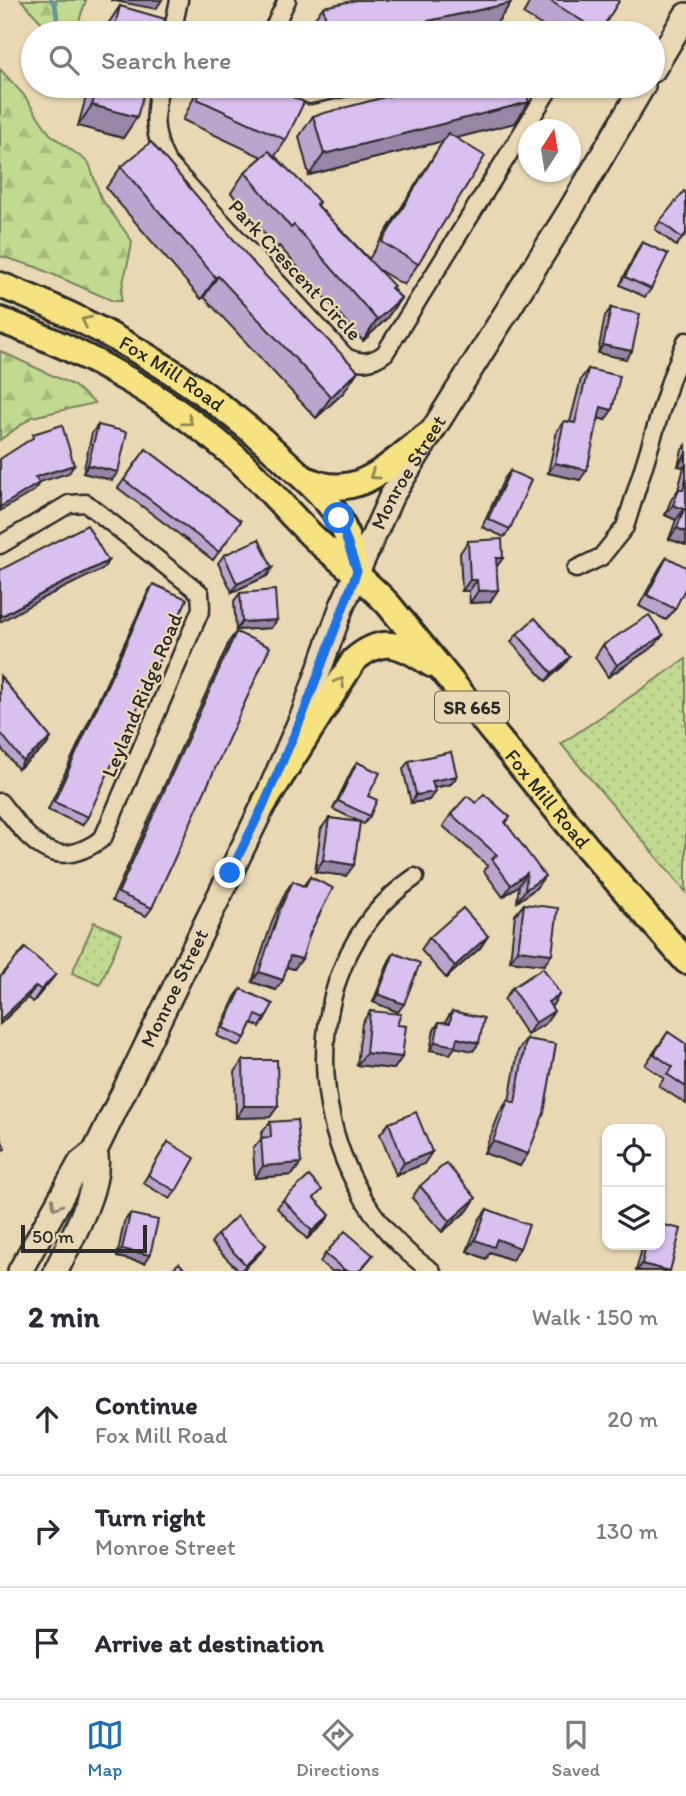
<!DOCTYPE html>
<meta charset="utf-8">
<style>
:root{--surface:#fff;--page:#f2f2f3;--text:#2b2b33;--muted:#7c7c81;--line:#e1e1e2;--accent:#1f6fb2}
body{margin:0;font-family:Itim,sans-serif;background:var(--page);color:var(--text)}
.controls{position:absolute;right:21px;bottom:21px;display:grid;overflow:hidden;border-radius:14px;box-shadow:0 2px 5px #0004}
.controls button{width:63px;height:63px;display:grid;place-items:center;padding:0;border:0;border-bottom:2px solid var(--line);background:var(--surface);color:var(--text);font:35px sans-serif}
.compass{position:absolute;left:518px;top:119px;width:63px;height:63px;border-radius:50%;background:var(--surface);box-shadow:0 2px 5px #0004;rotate:12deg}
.scale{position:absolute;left:21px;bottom:18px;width:126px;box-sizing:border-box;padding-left:7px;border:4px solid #2b2b2b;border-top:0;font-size:19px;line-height:24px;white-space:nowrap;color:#2b2b2b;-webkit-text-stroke:5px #ead8b5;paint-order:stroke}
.stop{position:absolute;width:21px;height:21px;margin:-16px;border:5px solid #1a73e8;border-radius:50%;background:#fff}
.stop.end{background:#1a73e8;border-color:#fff;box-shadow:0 2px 7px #0008}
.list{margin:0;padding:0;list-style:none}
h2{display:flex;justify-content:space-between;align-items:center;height:91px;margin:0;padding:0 28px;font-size:30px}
h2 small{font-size:23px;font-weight:400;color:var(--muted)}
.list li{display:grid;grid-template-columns:46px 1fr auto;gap:21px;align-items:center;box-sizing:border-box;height:112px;padding:0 28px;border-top:2px solid var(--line)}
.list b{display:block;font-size:26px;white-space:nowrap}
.list p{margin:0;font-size:23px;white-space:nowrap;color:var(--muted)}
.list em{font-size:23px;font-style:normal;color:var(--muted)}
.icon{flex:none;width:38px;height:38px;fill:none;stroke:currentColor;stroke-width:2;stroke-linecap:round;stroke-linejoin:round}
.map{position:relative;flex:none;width:686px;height:1271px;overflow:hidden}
.search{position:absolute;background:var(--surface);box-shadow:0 2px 5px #0004;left:21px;right:21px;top:21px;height:77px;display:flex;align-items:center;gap:18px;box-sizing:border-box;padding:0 24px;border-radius:38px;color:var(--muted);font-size:26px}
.sheet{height:427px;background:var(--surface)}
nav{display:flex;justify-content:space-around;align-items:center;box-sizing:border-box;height:98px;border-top:2px solid var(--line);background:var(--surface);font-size:19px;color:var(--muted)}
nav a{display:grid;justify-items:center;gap:4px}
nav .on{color:var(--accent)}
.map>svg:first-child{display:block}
</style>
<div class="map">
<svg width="686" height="1271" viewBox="0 0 686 1271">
<defs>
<pattern id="forest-firs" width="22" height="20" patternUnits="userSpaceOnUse" patternTransform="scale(1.75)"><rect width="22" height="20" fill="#c1da90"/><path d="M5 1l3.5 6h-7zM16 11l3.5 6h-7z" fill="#a6bb7c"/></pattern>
<pattern id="park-dots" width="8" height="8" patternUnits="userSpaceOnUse" patternTransform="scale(1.75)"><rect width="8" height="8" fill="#c1da90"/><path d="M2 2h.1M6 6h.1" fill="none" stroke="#a6bb7c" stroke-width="1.8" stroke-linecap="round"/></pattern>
</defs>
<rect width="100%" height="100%" fill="#ead8b5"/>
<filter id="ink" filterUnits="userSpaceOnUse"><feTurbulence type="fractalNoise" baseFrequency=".0143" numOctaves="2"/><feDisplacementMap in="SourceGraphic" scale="14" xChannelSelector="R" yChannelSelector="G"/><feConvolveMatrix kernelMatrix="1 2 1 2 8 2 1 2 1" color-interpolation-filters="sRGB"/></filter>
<g filter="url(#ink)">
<g fill="url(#forest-firs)" stroke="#76825e" stroke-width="2">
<polygon points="21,0 86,0 75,33 51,33"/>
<path d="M0 69 23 94 50 134 89 163 101 198 132 241C130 263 121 279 121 301H113L36 267 0 256Z"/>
<polygon points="0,351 73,385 95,403 32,417 0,440"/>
</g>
<g fill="url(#park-dots)" stroke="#76825e" stroke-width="2">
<polygon points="686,659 686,892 561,744"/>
<polygon points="94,922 122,934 100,985 72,973"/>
</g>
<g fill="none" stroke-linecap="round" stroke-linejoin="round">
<polyline stroke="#659699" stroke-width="5" points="51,0 55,3 59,33"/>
<g stroke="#2b2b2b" stroke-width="21">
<g id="minor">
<polyline points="172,33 179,0"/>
<polyline points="271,33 287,0"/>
<path d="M160 86C153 115 153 135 167 162L346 357C361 364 372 363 385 353L551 86"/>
<polyline points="285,86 310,95 353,86"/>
<path d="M0 545 69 504 86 503 200 593 201 609 103 838C52 875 31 841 0 802"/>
<polyline points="576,569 601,557 625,527 671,378 686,341"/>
<path d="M415 877C282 968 304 1186 432 1271"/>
</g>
</g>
<g stroke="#2b2b2b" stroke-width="28">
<g id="secondary">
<polyline points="653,70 686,15"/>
<path id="s1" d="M20 1271 80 1163 95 1151 265 802 304 712 342 606 391 497 569 212 643 86"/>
<path d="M56 1271C70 1241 104 1183 95 1151"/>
</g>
</g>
<g stroke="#2b2b2b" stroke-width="30">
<g id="primary">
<path id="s2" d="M0 285C107 326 202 382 285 461 303 478 323 494 337 515 347 531 351 553 357 571"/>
<path id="s3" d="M0 320C87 351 174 401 242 463 271 490 295 522 324 547 347 566 367 582 388 604L586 846 686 961"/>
<path d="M308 480C358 503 391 462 429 434"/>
<path d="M265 802 354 660C384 634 401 645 431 664"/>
</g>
</g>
<use href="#minor" stroke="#ead8b5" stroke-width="16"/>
<use href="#secondary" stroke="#ead8b5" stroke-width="23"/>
<use href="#primary" stroke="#f6e281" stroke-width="24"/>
</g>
<g fill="#bba5ce" stroke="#2b2b2b" stroke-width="2">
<polygon points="531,0 617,0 619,1 599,33 554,33 523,14"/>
<polygon points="511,3 496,24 454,33 309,33 308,28 323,7"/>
<polygon points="120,6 161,33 104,33 106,27"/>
<polygon points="89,86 146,86 123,138 78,126"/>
<polygon points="199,86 268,86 286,140 275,156 319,202 317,205 369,259 443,141 309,175 299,137 313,116 529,102 515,123 456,138 418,264 404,285 379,270 392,288 401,298 386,319 363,341 279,246 277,249 231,193 245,172 262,157 183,120"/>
<polygon points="121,167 344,392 316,418 204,297 201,299 106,188"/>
<polygon points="660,221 686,234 676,246 655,229"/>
<polygon points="642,242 651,289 645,297 620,285 637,250"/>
<polygon points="611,308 626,359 598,353 605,316"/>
<polygon points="588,369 605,420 599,418 580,480 548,473 557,431 564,421 570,422 581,379"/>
<polygon points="98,425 112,480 83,473 92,433"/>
<polygon points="686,445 686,545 669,539 676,520 665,515 671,500 678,490 684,467 678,466 682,450"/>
<polygon points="146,449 241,521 213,560 118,488"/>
<polygon points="510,471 510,529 504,537 482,527 504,479"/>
<polygon points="468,541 496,568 490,602 470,603 469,591 462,591 460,553"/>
<polygon points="224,555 272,568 267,576 232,592 218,563"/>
<polygon points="667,557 675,609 666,620 639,606 659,569"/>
<polygon points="153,584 88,817 82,825 48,810 148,592"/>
<polygon points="240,593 277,620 271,628 236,630 234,601"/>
<polygon points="236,632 152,908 146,916 112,901 230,640"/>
<polygon points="517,634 564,665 546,681 511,642"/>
<polygon points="663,635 654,646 608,677 595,657 603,645"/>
<polygon points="0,676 51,738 46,746 18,769 0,747"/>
<polygon points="409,761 457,776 451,784 434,788 429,800 411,803 403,769"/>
<polygon points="357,762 368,796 370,816 364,824 360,822 346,876 315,872 321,829 329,818 360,822 333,809 352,770"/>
<polygon points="476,803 510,817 506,823 536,888 517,902 519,885 503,897 484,871 488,866 443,826 451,814"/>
<polygon points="310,877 310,933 294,969 287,967 276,990 252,982 273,919 286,891 293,881 303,886"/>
<polygon points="524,904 552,954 544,965 510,961 515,915"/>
<polygon points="488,936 480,948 446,978 421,950 429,938"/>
<polygon points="394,953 398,1012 373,1002 389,961"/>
<polygon points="56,974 33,1002 27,998 0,1024 0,977"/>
<polygon points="512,988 551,1007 546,1023 527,1035 504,1000"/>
<polygon points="241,989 265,1019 260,1027 252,1023 245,1038 239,1046 217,1036 235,997"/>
<polygon points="370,1011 397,1025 402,1057 394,1069 357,1065 362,1023"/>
<polygon points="452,1011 479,1043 473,1051 455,1047 450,1054 430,1050 434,1030 439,1022 446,1022 447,1019"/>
<polygon points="668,1032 686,1044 686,1104 659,1086 664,1078 645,1065"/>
<polygon points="526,1039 520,1166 484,1153 500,1112 508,1100 509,1101 518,1051"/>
<polygon points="243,1060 278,1106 270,1117 236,1118 235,1072"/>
<polygon points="270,1122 301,1163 292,1175 255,1178 253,1149 262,1138 261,1134"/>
<polygon points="389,1123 424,1164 396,1175 380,1134"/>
<polygon points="168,1142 176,1191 170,1199 143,1183"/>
<polygon points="420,1186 468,1210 442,1232 412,1198"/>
<polygon points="283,1200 315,1200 324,1223 307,1239 277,1208"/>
<polygon points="487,1209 512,1260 490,1252 486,1259 467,1251 479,1220"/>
<polygon points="130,1214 145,1263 117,1257 124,1222"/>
<polygon points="217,1235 266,1245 260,1253 242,1271 239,1271 211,1243"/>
<polygon points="643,1245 660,1245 670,1271 636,1271"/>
<polygon points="325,1254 373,1255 360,1271 331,1271 320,1262"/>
</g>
<g fill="#9886a7" stroke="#2b2b2b" stroke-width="2">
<polygon points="110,0 162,0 156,9"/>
<polygon points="511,3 496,24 454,33 392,33 396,28"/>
<polygon points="529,102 515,123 444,141 448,133 443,141 309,175 324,154"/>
<polygon points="92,105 137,117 123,138 78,126"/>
<polygon points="218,276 204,297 201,299 216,278"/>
<polygon points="401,298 386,319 363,341 377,320"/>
<polygon points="603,345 632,351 626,359 598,353"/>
<polygon points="358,371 344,392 316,418 331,397"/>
<polygon points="601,407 612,410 605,420 594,417"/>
<polygon points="685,455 686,465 684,467 678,466"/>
<polygon points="555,463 587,470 580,480 548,473"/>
<polygon points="74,465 69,473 30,485 35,477"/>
<polygon points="88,465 118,472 112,480 83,473"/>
<polygon points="39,483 34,491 0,511 0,507"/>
<polygon points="673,505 684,509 676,520 665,515"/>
<polygon points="677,528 686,532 686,545 669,539"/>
<polygon points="496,558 503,558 495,569"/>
<polygon points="108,561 103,569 41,599 0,622 0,617 47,591"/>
<polygon points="272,568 267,576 232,592 237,584"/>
<polygon points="470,580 477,580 469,591 462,591"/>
<polygon points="498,590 490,602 470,603 478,591"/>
<polygon points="277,620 271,628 236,630 242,622"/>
<polygon points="663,635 654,646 608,677 617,665"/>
<polygon points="570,657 564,665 546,681 552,673"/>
<polygon points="51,738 46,746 18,769 23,761"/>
<polygon points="457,776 451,784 427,789 432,781"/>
<polygon points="435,792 429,800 411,803 416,795"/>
<polygon points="323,860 354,865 346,876 315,872"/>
<polygon points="527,873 519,885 503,897 511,885"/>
<polygon points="545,876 536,888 517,902 525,890"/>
<polygon points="488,936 480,948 446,978 455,966"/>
<polygon points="518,950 552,954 544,965 510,961"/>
<polygon points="290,956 302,959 294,969 283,966"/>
<polygon points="259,972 283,980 276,990 252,982"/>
<polygon points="56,974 47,985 33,1002 41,990"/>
<polygon points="36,986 27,998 0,1024 0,1020"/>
<polygon points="378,994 404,1004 398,1012 373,1002"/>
<polygon points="560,994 552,1006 540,1014 548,1002"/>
<polygon points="554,1011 546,1023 527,1035 535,1023"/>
<polygon points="457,1038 479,1043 473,1051 455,1047 450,1054 430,1050 435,1042"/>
<polygon points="366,1053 402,1057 394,1069 357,1065"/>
<polygon points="244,1106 278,1106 270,1117 236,1118"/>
<polygon points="493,1141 528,1154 520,1166 484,1153"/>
<polygon points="432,1152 424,1164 396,1175 404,1163"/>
<polygon points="301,1163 292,1175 255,1178 263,1166"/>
<polygon points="476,1198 468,1210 442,1232 450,1221"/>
<polygon points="330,1215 324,1223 307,1239 312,1231"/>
<polygon points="497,1239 520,1248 512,1260 490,1252 486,1259 467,1251 475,1240"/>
<polygon points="266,1245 260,1253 241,1271 246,1265"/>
<polygon points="122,1249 150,1255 145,1263 117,1257"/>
<polygon points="642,1264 670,1271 637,1271"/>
</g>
<g fill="#d9c0ef" stroke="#2b2b2b" stroke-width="2">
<polygon points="357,0 510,0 511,3 396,28 397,32 392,33 329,33 323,7"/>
<polygon points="549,0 617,0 619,1 600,32"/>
<polygon points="120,6 165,19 161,33 113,33"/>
<polygon points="98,86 146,86 137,117 92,105"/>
<polygon points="204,86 268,86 304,102 286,140 197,99"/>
<polygon points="427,86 525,86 529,102 324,154 313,116"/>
<polygon points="448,133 485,156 418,264 382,242"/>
<polygon points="151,142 257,267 358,371 331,397 218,276 216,278 121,167"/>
<polygon points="269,151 305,186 319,202 316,204 394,286 391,288 401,298 377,320 294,225 291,228 245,172"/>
<polygon points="684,191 686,193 686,233 682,238 660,221"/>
<polygon points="642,242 668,254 651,289 625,277"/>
<polygon points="611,308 640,314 632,351 603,345"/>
<polygon points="588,369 620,376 612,410 601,407 587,470 555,463 564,421 575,423"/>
<polygon points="62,425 74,465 35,477 39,483 0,507 0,459 34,437 33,434"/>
<polygon points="98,425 127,432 118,472 88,465"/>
<polygon points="146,449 241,521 219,552 124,480"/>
<polygon points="510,471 531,480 510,529 488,519"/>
<polygon points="686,478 686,532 677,528 684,509 673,505 679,489 683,490"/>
<polygon points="87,525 108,561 47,591 0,617 0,570"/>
<polygon points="259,539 272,568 237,584 224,555"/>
<polygon points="502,539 503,558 496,558 498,590 478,591 477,580 470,580 468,541"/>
<polygon points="667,557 686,567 686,587 675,609 647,595"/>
<polygon points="153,584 187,599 88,817 54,802"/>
<polygon points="275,590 277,620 242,622 240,593"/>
<polygon points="649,615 663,635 617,665 603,645"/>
<polygon points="535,618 570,657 552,673 517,634"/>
<polygon points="236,632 270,647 152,908 118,893"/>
<polygon points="0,676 51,738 23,761 0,732"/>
<polygon points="451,752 457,776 432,781 435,792 416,795 409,761"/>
<polygon points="357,762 380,773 368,796 377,800 370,816 338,801"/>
<polygon points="484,794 510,817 505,822 545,876 525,890 527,873 511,885 492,859 497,855 451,814 467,796 476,803"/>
<polygon points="329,818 360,822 354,865 323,860"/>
<polygon points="310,877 333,888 310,933 302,959 290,956 283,980 259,972 280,909 293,881 305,887"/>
<polygon points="524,904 558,908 552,954 518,950"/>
<polygon points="463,908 488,936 455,966 429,938"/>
<polygon points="25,948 56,974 41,990 36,986 0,1020 0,977"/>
<polygon points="394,953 420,963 404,1004 378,994"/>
<polygon points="543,968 560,994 548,1002 554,1011 535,1023 512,988"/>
<polygon points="241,989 273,1004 265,1019 256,1015 245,1038 223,1028"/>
<polygon points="370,1011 401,1014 397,1025 406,1026 402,1057 366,1053"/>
<polygon points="452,1011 484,1018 479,1043 457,1038 455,1046 435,1042 439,1022 450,1023"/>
<polygon points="668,1032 686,1044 686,1087 667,1074 673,1067 654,1054"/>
<polygon points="526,1039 556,1044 544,1113 528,1154 493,1141 508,1100 515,1103"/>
<polygon points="243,1060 277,1060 278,1106 244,1106"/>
<polygon points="416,1112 432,1152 404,1163 389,1123"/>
<polygon points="297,1120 301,1163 263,1166 261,1138 271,1137 270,1122"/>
<polygon points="0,1135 5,1149 0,1151"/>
<polygon points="168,1142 195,1158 176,1191 148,1175"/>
<polygon points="446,1163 476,1198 450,1221 420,1186"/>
<polygon points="309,1176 322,1190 314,1198 330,1215 312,1231 283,1200"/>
<polygon points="487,1209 529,1225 520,1248 497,1239 494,1247 475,1240"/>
<polygon points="130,1214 158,1220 150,1255 122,1249"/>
<polygon points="237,1216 266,1245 246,1265 217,1235"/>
<polygon points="660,1224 681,1229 670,1271 642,1264 646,1245 660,1245"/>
<polygon points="345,1231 373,1255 359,1271 346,1271 325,1254"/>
<polygon points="179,1263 186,1271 170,1271"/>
</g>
<defs><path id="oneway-chevron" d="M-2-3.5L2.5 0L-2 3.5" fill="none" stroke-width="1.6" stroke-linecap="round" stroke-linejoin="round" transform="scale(1.75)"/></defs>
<g stroke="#908656">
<use href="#oneway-chevron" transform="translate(86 321) rotate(-154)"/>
<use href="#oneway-chevron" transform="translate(188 421) rotate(36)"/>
<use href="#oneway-chevron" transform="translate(374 475) rotate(145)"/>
<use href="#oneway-chevron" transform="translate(340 682) rotate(-58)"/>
</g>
<use stroke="#8a8270" href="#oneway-chevron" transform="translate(56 1205) rotate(120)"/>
</g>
<g fill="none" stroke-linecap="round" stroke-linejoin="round" filter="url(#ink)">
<polyline stroke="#1a73e8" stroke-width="9" points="230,873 265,802 304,712 357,571 339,518"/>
</g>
<g text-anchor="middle" stroke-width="5" stroke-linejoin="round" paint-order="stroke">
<rect fill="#ead8b5" stroke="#645f54" stroke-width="2" x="435" y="691.5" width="74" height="31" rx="5"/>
<g font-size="19" font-weight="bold" fill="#2b2b2b">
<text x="472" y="714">SR 665</text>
</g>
<g font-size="21" fill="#2b2b2b" stroke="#ead8b5">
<text transform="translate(295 270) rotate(47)" y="7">Park Crescent Circle</text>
<text dy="7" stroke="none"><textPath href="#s2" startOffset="194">Fox Mill Road</textPath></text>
<text dy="7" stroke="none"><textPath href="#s1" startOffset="891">Monroe Street</textPath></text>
<text transform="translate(142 695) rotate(-67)" y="7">Leyland Ridge Road</text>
<text dy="7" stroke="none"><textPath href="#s3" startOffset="738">Fox Mill Road</textPath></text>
<text dy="7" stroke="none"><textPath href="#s1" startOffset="324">Monroe Street</textPath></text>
</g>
</g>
</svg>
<div class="controls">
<button><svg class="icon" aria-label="locate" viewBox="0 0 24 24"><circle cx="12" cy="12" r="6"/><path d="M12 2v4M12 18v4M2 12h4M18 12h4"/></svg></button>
<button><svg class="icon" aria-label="layers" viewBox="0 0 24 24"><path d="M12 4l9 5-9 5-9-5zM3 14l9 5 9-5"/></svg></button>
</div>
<svg class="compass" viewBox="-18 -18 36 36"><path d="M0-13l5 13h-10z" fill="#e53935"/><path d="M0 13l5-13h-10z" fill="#7c7c81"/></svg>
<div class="scale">50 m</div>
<div class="stop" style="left:339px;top:518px"></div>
<div class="stop end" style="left:230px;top:873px"></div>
<div class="search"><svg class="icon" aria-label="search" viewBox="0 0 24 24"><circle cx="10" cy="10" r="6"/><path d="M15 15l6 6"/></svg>Search here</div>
</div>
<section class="sheet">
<h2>2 min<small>Walk · 150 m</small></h2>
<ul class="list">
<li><svg class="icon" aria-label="ahead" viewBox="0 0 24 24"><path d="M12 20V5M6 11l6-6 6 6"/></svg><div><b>Continue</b><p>Fox Mill Road</p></div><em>20 m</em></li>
<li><svg class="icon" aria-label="right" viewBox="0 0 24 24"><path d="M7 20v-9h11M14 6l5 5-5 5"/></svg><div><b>Turn right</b><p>Monroe Street</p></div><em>130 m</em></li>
<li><svg class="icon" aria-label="arrive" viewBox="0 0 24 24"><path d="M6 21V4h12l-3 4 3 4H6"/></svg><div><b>Arrive at destination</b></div></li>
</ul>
</section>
<nav>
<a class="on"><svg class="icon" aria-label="map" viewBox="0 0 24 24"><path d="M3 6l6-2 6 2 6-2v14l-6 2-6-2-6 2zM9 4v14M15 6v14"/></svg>Map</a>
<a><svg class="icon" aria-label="directions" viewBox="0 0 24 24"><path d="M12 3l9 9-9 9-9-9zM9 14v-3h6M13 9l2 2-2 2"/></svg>Directions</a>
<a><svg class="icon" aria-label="saved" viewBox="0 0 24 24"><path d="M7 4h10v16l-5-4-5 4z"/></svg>Saved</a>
</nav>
